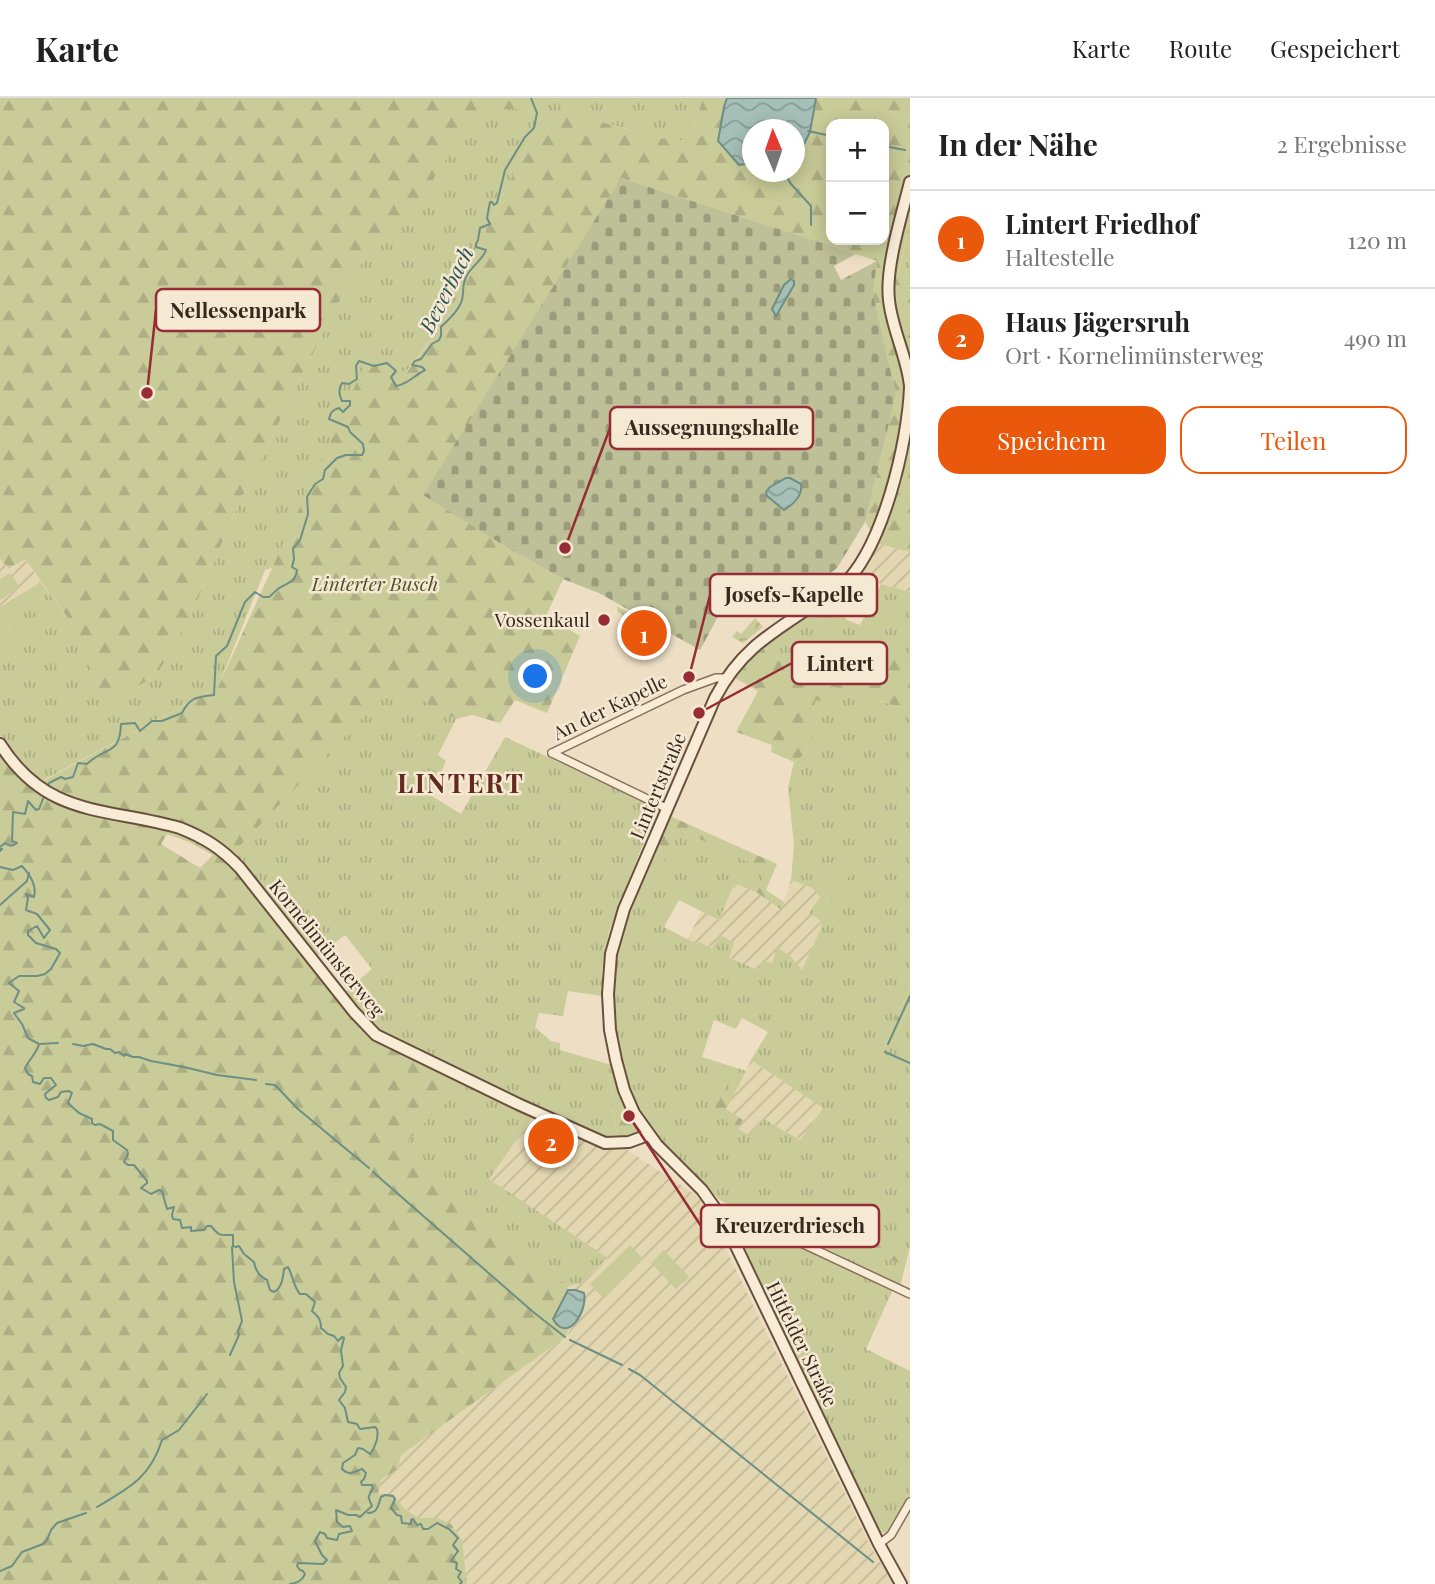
<!DOCTYPE html>
<html lang="de">
<meta charset="utf-8">
<style>
:root{--surface:#fff;--page:#f6f6f6;--text:#222;--muted:#767676;--line:#e0e0e0;--accent:#ea580c}
body{margin:0;font-family:"Playfair Display",serif;background:var(--page);color:var(--text)}
.controls{position:absolute;right:21px;top:21px;display:grid;overflow:hidden;border-radius:14px;box-shadow:0 4px 18px #0003}
.controls button{width:63px;height:63px;display:grid;place-items:center;padding:0;border:0;border-bottom:2px solid var(--line);background:var(--surface);color:var(--text);font:35px sans-serif}
.compass{position:absolute;left:742px;top:21px;width:63px;height:63px;border-radius:50%;background:var(--surface);box-shadow:0 4px 18px #0003;rotate:358deg}
.you{position:absolute;left:536px;top:579px;width:24px;height:24px;margin:-18px;border:5px solid #fff;border-radius:50%;background:#1a73e8;box-shadow:0 0 0 10px #1a73e833}
.badge{display:grid;place-items:center;width:46px;height:46px;border-radius:50%;background:var(--accent);color:#fff;font-size:23px;font-weight:700}
.pin{position:absolute;translate:-50% -50%;border:4px solid #fff;box-shadow:0 2px 7px #0006}
.list{margin:0;padding:0;list-style:none}
h2{display:flex;justify-content:space-between;align-items:center;height:91px;margin:0;padding:0 28px;font-size:30px}
h2 small{font-size:23px;font-weight:400;color:var(--muted)}
.list li{display:grid;grid-template-columns:46px 1fr auto;gap:21px;align-items:center;box-sizing:border-box;height:98px;padding:0 28px;border-top:2px solid var(--line)}
.list b{display:block;font-size:26px;white-space:nowrap}
.list p{margin:0;font-size:23px;white-space:nowrap;color:var(--muted)}
.list em{font-size:23px;font-style:normal;color:var(--muted)}
.actions{display:flex;gap:14px;padding:21px 28px}
.actions a{flex:1;padding:16px 0;border:2px solid var(--accent);border-radius:21px;text-align:center;font-size:24px;color:var(--accent)}
.actions .main{background:var(--accent);color:#fff}
.map{position:relative;flex:none;width:910px;height:1486px;overflow:hidden}
header{display:flex;align-items:center;gap:42px;box-sizing:border-box;height:98px;padding:0 35px;background:var(--surface);border-bottom:2px solid var(--line)}
header strong{font-size:33px}
nav{display:flex;gap:38px;margin-inline-start:auto;font-size:24px}
main{display:flex}
aside{flex:1;background:var(--surface)}
.map>svg:first-child{display:block}
</style>
<header>
<strong>Karte</strong>
<nav><a>Karte</a><a>Route</a><a>Gespeichert</a></nav>
</header>
<main>
<div class="map">
<svg width="910" height="1486" viewBox="0 0 910 1486">
<defs>
<pattern id="farmland-furrows" width="10" height="10" patternUnits="userSpaceOnUse" patternTransform="scale(1.75)"><rect width="10" height="10" fill="#e3d7b1"/><path d="M-1 1l2-2M0 10L10 0M9 11l2-2" fill="none" stroke="#c4b998"/></pattern>
<pattern id="grass-tufts" width="24" height="20" patternUnits="userSpaceOnUse" patternTransform="scale(1.75)"><rect width="24" height="20" fill="#c9cb98"/><path d="M3 7l-1-3M5 7V3M7 7l1-3M15 17l-1-3M17 17v-4M19 17l1-3" fill="none" stroke="#adae83"/></pattern>
<pattern id="forest-firs" width="22" height="20" patternUnits="userSpaceOnUse" patternTransform="scale(1.75)"><rect width="22" height="20" fill="#c9cb98"/><path d="M5 1l3.5 6h-7zM16 11l3.5 6h-7z" fill="#adae83"/></pattern>
<pattern id="cemetery-stones" width="16" height="16" patternUnits="userSpaceOnUse" patternTransform="scale(1.75)"><rect width="16" height="16" fill="#bec097"/><path d="M2 7V4a2 2 0 0 1 4 0v3zM10 15v-3a2 2 0 0 1 4 0v3z" fill="#9b9c7b"/></pattern>
<pattern id="park-crowns" width="20" height="18" patternUnits="userSpaceOnUse" patternTransform="scale(1.75)"><rect width="20" height="18" fill="#c9cb98"/><path d="M2 6a3 3 0 1 1 6 0M12 15a3 3 0 1 1 6 0" fill="none" stroke="#adae83"/></pattern>
<pattern id="water-waves" width="16" height="10" patternUnits="userSpaceOnUse" patternTransform="scale(1.75)"><rect width="16" height="10" fill="#a6c0b7"/><path d="M0 5q4-4 8 0t8 0" fill="none" stroke="#889c94"/></pattern>
</defs>
<rect width="100%" height="100%" fill="#eddec4"/>
<g fill="url(#farmland-furrows)">
<polygon points="879,446 910,454 910,494 860,480"/>
<polygon points="0,461 9,472 25,461 41,484 0,509"/>
<polygon points="791,782 812,790 821,798 819,821 822,828 802,873 791,859 777,850 772,866 759,872 728,860 720,837 712,850 699,844 698,847 687,842 702,813 719,822 736,784 756,794 781,811"/>
<polygon points="751,962 823,1009 801,1042 764,1021 748,1038 737,1031 743,1022 726,1011"/>
<polygon points="534,1017 604,1048 619,1051 626,1051 696,1097 711,1116 722,1143 872,1451 894,1486 467,1486 464,1458 437,1420 419,1420 405,1411 393,1396 378,1396 381,1382 398,1371 401,1357 564,1240 576,1224 576,1192 568,1192 569,1188 581,1185 608,1161 489,1081"/>
</g>
<g fill="url(#grass-tufts)" fill-rule="evenodd">
<polygon points="536,0 702,0 702,3 689,43 660,40 591,21 541,20 489,125 460,203 406,274 366,264 286,465 265,472 218,589 38,685 13,660 0,639 0,542 16,538 15,534 0,521 0,509 41,484 78,534 98,591 189,522 239,405 336,209 368,154 413,112 478,11 536,10"/>
<polygon points="910,119 910,177 899,176"/>
<polygon points="881,486 910,494 910,559 863,546 803,580 786,574 774,553 762,549 833,504 847,522 860,527"/>
<polygon points="617,508 669,539 664,541 618,514"/>
<polygon points="394,586 456,621 438,657 446,663 430,697 461,716 505,639 657,710 609,834 602,873 602,898 568,893 563,918 539,915 535,929 551,943 560,945 560,952 608,966 617,1040 606,1040 546,1015 384,938 368,925 344,895 372,871 345,837 316,859 231,756"/>
<path d="M830 588 910 612V890L885 945 891 948 910 906V1148L900 1189 740 1114 720 1102 651 1034 638 1013 629 992 619 958 614 921 613 900 617 846 646 777 654 781 680 732 767 772 756 794 735 785 719 822 679 802 664 829 697 846 699 844 712 850 720 837 734 845 729 860 758 872 762 863 772 865 777 849 791 859 802 872 822 828 819 821 809 815 820 799 812 790 791 782 794 747 788 690 794 664 805 656 819 619 811 616 816 601ZM742 920 768 934 751 962 823 1010 800 1042 764 1021 748 1037 719 1018 713 1008 722 998 730 1004 746 973 702 959 714 922 736 931Z"/>
<polygon points="467,984 534,1017 489,1081 608,1160 581,1185 569,1188 491,1135 398,1056 419,1030"/>
<polygon points="737,1121 744,1122 893,1191 866,1251 910,1273 910,1398 889,1435 878,1434 732,1128"/>
</g>
<g fill="url(#forest-firs)" fill-rule="evenodd">
<polygon points="0,0 536,0 537,10 478,12 413,112 368,154 336,209 239,405 189,522 157,576 135,590 98,591 78,534 25,461 9,471 0,461"/>
<path d="M702 0H727L724 9 739 67 752 65V74H794L795 55 800 54 810 34 816 0H910V119L899 175 910 177V454L879 446 865 424 896 297 873 196 877 163 621 80 513 453 563 481 546 518 580 538 547 615 515 602 500 625 472 617 456 621 394 587 228 760 364 930 467 984 419 1030 398 1056 491 1135 569 1188 553 1221 563 1231 570 1230 564 1240 401 1357 398 1371 381 1382 378 1396H393L405 1411 419 1420H437L451 1426 462 1442 467 1486H0V651L19 678 32 689 218 589 366 264 407 274 460 203 489 125 541 20 562 17 591 21 660 40 689 43 702 3ZM831 26H884V142H831ZM167 736 189 744 213 757 200 770 161 746Z"/>
<polygon points="863,546 910,559 910,612 830,588 825,605 816,602 811,616 820,619 805,656 794,664 771,654 772,647 736,634 758,593 735,580 762,549 774,553 786,574 803,580"/>
<polygon points="670,718 777,766 766,792 784,804 782,812 756,794 766,772 680,732 654,782 646,777"/>
<polygon points="910,890 910,906 891,948 885,945"/>
<path d="M608 966H611L628 1011 639 1032C632 1040 626 1040 617 1040Z"/>
<polygon points="720,978 728,984 722,998 730,1004 726,1011 743,1022 737,1031 719,1018 713,1008 705,1003"/>
<polygon points="820,1118 903,1153 899,1165 812,1131"/>
</g>
<polygon fill="url(#cemetery-stones)" points="621,80 856,156 834,168 841,182 877,163 873,196 896,297 865,424 837,470 774,518 728,500 700,552 599,495 563,481 513,453 423,397"/>
<g fill="url(#park-crowns)">
<polygon points="755,520 763,529 743,545 732,539 737,533 741,536"/>
<polygon points="0,521 15,534 17,538 0,542"/>
</g>
<g fill="#c9cb98">
<polygon points="10,475 20,489 0,502 0,481"/>
<polygon points="836,761 853,774 828,803 813,791"/>
<polygon points="630,1147 643,1161 603,1200 590,1186"/>
<polygon points="664,1152 689,1179 676,1191 651,1165"/>
</g>
<g fill="url(#water-waves)" stroke="#6d8f84" stroke-width="2">
<polygon points="727,0 816,0 810,34 800,54 795,55 794,32 752,32 752,65 739,67 718,43 724,9"/>
<polygon points="791,181 794,183 794,187 776,218 772,211 784,187"/>
<path d="M786 380H790L801 386C803 397 793 407 784 412L767 398 766 394 770 389Z"/>
<path d="M568 1192H576L584 1195C588 1212 568 1247 553 1221Z"/>
</g>
<g fill="none" stroke-linecap="round" stroke-linejoin="round">
<g stroke="#6d8f84" stroke-width="2">
<polyline points="808,33 831,38"/>
<polyline points="884,48 905,52"/>
<polyline points="784,74 791,86 811,108 811,127"/>
<path d="M48 688 49 685 61 679 65 681 73 679 78 665 87 666C106 648 120 658 121 626L135 625 140 633 152 623H162L182 615C190 599 197 599 214 597L216 558 227 548 245 504 255 494 263 499H269C272 497 274 494 278 491 287 484 295 486 297 472L292 469 294 461 293 451 300 442 308 416 307 399 315 386 323 381 325 372 337 360 346 357H362L364 353 363 346 350 334 348 329 329 321C331 314 332 312 339 310L343 314 350 307V303H342C339 296 338 292 342 285L349 286 357 281 356 268 359 263 374 268 387 265 396 273 391 279 396 288C407 287 415 277 425 272L422 269 412 267 415 263 421 261 432 246 439 242 441 238V229C449 221 459 212 462 202 464 194 462 187 466 179 472 167 482 163 486 152L476 149V146L478 142 480 130 490 126 487 120 490 104H492L494 107 497 105 505 72 525 39 534 30 537 15 531 0"/>
<path d="M0 749 5 745C10 748 12 749 17 745L12 743 13 714 25 716 28 703 36 712 39 711 45 696"/>
<polyline points="0,751 2,751 0,753"/>
<path d="M0 769 13 772 22 768C30 777 37 787 34 799L26 796 28 800 26 812 37 816 50 832 44 840 37 828 28 833V837L36 845 56 851 60 855 51 871 45 876 37 878H19L9 885 19 893 14 904 24 910V911L14 915 22 926 28 940 39 946C38 953 29 962 25 970L28 976 32 978 33 984 40 986 44 980H51L56 987 45 996 46 1000 49 1002 58 999 61 994 69 993 72 995 68 1005 79 1015 92 1021V1025L95 1027 100 1026 113 1033V1042L127 1052 128 1056 124 1064 128 1067H134L147 1083V1085L141 1090 151 1096 159 1092 162 1093 167 1111 174 1109 172 1117 173 1121 180 1122 182 1130 191 1129V1133L204 1132 207 1128H211C220 1139 220 1137 233 1137V1148L236 1149 239 1148 244 1156 254 1164C255 1171 259 1178 267 1182L270 1192 274 1194C282 1190 283 1179 284 1171L288 1169C293 1178 294 1190 300 1196H306L315 1204 312 1213C319 1219 321 1222 321 1230L328 1236 334 1238 338 1243 342 1239 344 1240 341 1252 343 1268 339 1275 340 1280 346 1289 345 1294 339 1302 345 1310 348 1324 357 1326 360 1331 375 1329 377 1331C379 1339 375 1350 370 1356L363 1351 358 1350 355 1357 343 1365 342 1371C349 1378 354 1374 362 1371L366 1375 364 1381 361 1384 362 1387H372L373 1390C368 1401 367 1396 372 1408L360 1419 356 1417H348L336 1412 337 1424 343 1429 350 1428 352 1433 339 1436 337 1442 327 1440 325 1436 320 1434 315 1443 322 1457 327 1462 323 1466 298 1465 297 1468 300 1472 303 1473 305 1476C302 1483 297 1485 290 1486"/>
<polyline points="0,807 27,783 29,775"/>
<polyline points="39,946 58,945"/>
<polyline points="73,946 83,948 93,946 106,951 110,951 115,955 119,954 124,958 125,956 133,959 139,959 151,963 184,969 217,977 256,982"/>
<polyline points="888,946 910,898"/>
<polyline points="885,954 910,965"/>
<polyline points="266,986 275,987 298,1011 369,1070"/>
<polyline points="373,1074 532,1213 565,1239"/>
<polyline points="570,1242 622,1267"/>
<polyline points="230,1257 239,1237 238,1233 242,1223 234,1184 232,1149"/>
<polyline points="629,1271 640,1277 873,1464"/>
<path d="M97 1409C129 1390 150 1380 162 1342L179 1332 207 1296"/>
<path d="M368 1415C378 1415 378 1407 381 1399L385 1397 393 1398 395 1401 391 1410 397 1417 401 1418 402 1425 411 1426V1422L413 1421 417 1427 421 1426 423 1431H428L437 1425 449 1431 458 1440 453 1447 458 1453 451 1463 457 1465 456 1471 461 1474 458 1479 462 1484 460 1486"/>
<polyline points="0,1473 12,1468 22,1454 43,1446 47,1442 51,1432 57,1425 86,1415"/>
</g>
<g stroke="#886f5b" stroke-width="10">
<g id="street">
<polyline points="552,655 683,592 716,580 725,580"/>
<polyline points="552,655 668,711"/>
<polyline points="724,1123 741,1118 752,1122 910,1196"/>
<polyline points="879,1446 891,1437 910,1404"/>
</g>
</g>
<g stroke="#69503e" stroke-width="14">
<g id="secondary">
<path d="M910 84C902 117 885 169 889 202 892 232 907 258 910 288"/>
<path d="M0 646C47 720 105 709 180 730 205 740 221 750 240 770L354 914 376 937 518 1006 605 1045 629 1044 648 1037"/>
<path d="M901 1486 879 1446 724 1123 702 1092 657 1047 634 1015 624 992 616 962 610 932 608 896 611 856 624 811 715 600C738 556 766 538 806 512 818 505 831 498 842 488 883 451 908 344 910 289"/>
</g>
</g>
<use href="#street" stroke="#f8ecd7" stroke-width="7"/>
<use href="#secondary" stroke="#f8ecd7" stroke-width="10"/>
</g>
<circle fill="#962c34" stroke="#f5e9d3" stroke-width="2.5" cx="604" cy="522" r="7"/>
<g text-anchor="middle" stroke-width="5" stroke-linejoin="round" paint-order="stroke">
<g font-size="19" font-style="italic" fill="#4c5425" stroke="#f5e9d3">
<text x="375" y="493">Linterter Busch</text>
</g>
<g font-size="19" fill="#38291e" stroke="#f5e9d3" text-anchor="end">
<text x="590" y="529">Vossenkaul</text>
</g>
<g font-size="19" fill="#38291e" stroke="#f5e9d3">
<text transform="translate(610 609) rotate(-26)" y="7">An der Kapelle</text>
<text transform="translate(658 688) rotate(-67)" y="7">Lintertstraße</text>
<text transform="translate(327 850) rotate(51)" y="7">Kornelimünsterweg</text>
<text transform="translate(802 1246) rotate(64)" y="7">Hitfelder Straße</text>
</g>
<g font-size="21" font-style="italic" fill="#2e5751" stroke="#f5e9d3">
<text transform="translate(447 192) rotate(-63)" y="7">Beverbach</text>
</g>
<g font-size="26" font-weight="bold" letter-spacing="2" fill="#64281e" stroke="#f5e9d3">
<text x="461" y="695">LINTERT</text>
</g>
</g>
<path fill="none" stroke="#962c34" stroke-width="2.5" d="M147 295L156 212M565 450L610 330M689 579L710 497M699 615L792 565M629 1018L701 1128"/>
<g fill="#962c34" stroke="#f5e9d3" stroke-width="2.5">
<circle cx="147" cy="295" r="7"/>
<circle cx="565" cy="450" r="7"/>
<circle cx="689" cy="579" r="7"/>
<circle cx="699" cy="615" r="7"/>
<circle cx="629" cy="1018" r="7"/>
</g>
<g fill="#f5e9d3" stroke="#962c34" stroke-width="2.5">
<rect x="156" y="191" width="164" height="42" rx="7"/>
<rect x="610" y="309" width="203" height="42" rx="7"/>
<rect x="710" y="476" width="167" height="42" rx="7"/>
<rect x="792" y="544" width="95" height="42" rx="7"/>
<rect x="701" y="1107" width="178" height="42" rx="7"/>
</g>
<g font-size="21" text-anchor="middle" font-weight="bold" fill="#38291e">
<text x="238" y="220">Nellessenpark</text>
<text x="712" y="337">Aussegnungshalle</text>
<text x="794" y="504">Josefs-Kapelle</text>
<text x="840" y="573">Lintert</text>
<text x="790" y="1135">Kreuzerdriesch</text>
</g>
</svg>
<div class="controls">
<button>+</button>
<button>−</button>
</div>
<svg class="compass" viewBox="-18 -18 36 36"><path d="M0-13l5 13h-10z" fill="#e53935"/><path d="M0 13l5-13h-10z" fill="#767676"/></svg>
<div class="you"></div>
<div class="pin badge" style="left:644px;top:535px">1</div>
<div class="pin badge" style="left:551px;top:1043px">2</div>
</div>
<aside>
<h2>In der Nähe<small>2 Ergebnisse</small></h2>
<ul class="list">
<li><span class="badge">1</span><div><b>Lintert Friedhof</b><p>Haltestelle</p></div><em>120 m</em></li>
<li><span class="badge">2</span><div><b>Haus Jägersruh</b><p>Ort · Kornelimünsterweg</p></div><em>490 m</em></li>
</ul>
<div class="actions"><a class="main">Speichern</a><a>Teilen</a></div>
</aside>
</main>
